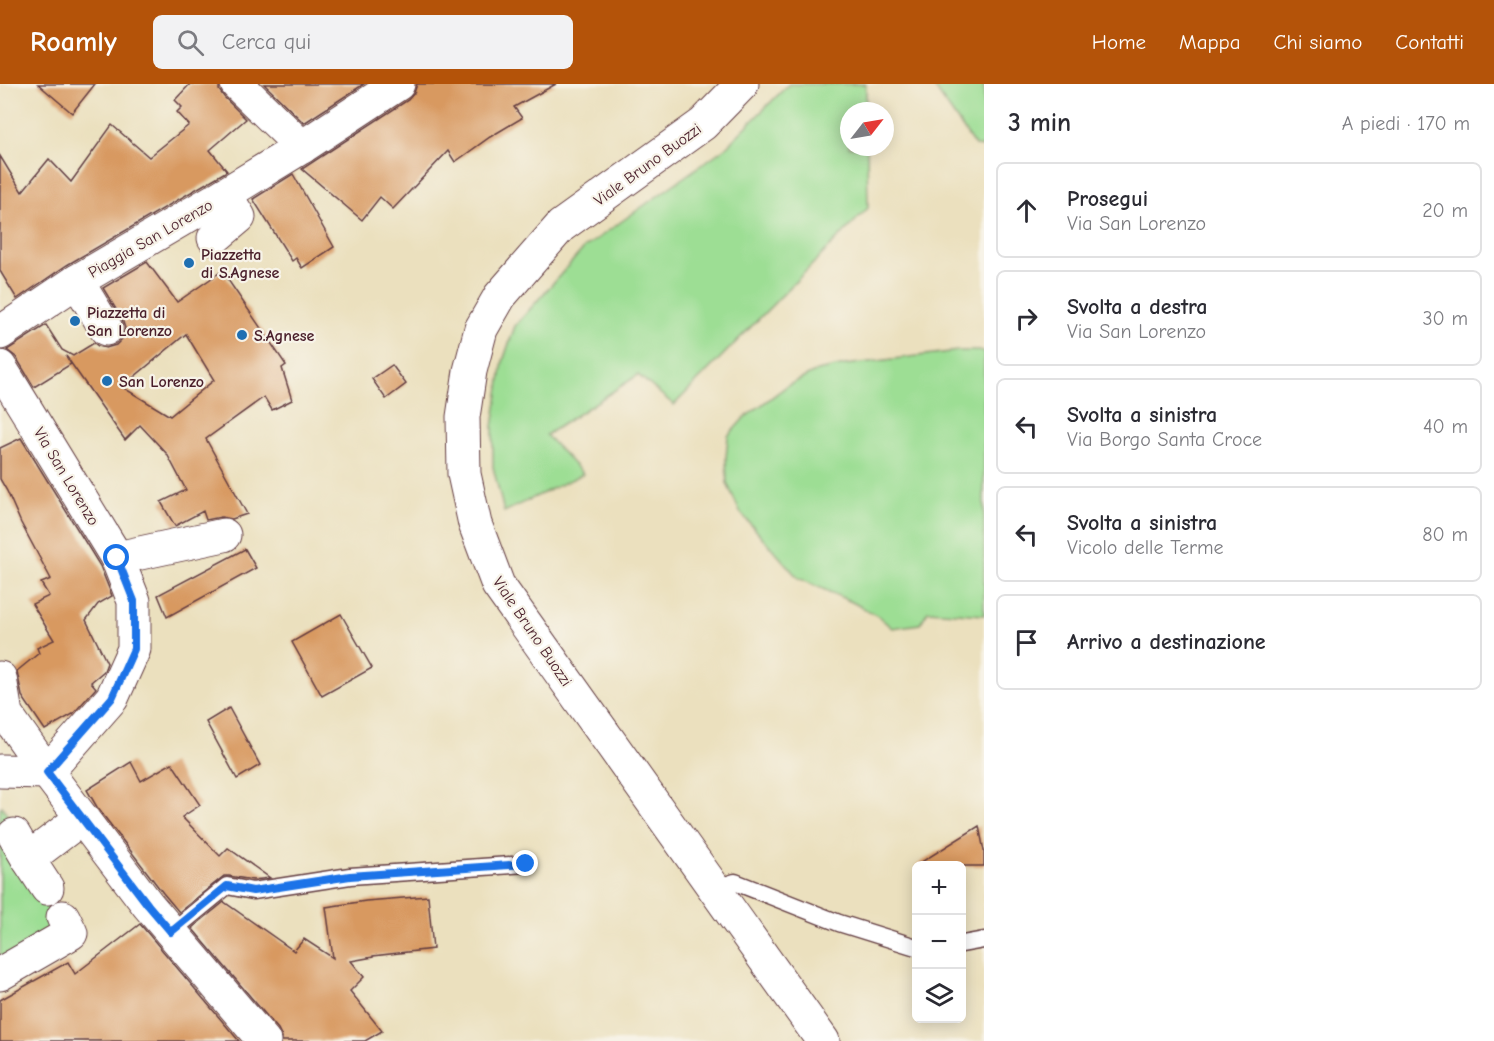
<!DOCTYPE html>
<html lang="it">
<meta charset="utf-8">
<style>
:root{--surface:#fff;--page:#f2f2f3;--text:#2b2b33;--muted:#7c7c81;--line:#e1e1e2;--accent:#b45309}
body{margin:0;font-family:"Comic Neue",sans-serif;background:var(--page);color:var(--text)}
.controls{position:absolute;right:18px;bottom:18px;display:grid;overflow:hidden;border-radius:9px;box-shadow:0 3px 15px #0003}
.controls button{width:54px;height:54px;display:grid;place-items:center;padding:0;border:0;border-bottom:2px solid var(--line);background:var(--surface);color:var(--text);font:30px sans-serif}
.compass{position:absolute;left:840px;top:18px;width:54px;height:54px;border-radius:50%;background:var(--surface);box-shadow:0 3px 15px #0003;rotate:59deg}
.stop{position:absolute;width:18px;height:18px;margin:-14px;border:4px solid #1a73e8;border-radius:50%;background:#fff}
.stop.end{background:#1a73e8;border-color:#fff;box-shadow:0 2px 6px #0008}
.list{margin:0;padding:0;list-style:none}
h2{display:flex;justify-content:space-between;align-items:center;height:78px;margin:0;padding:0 24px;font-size:26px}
h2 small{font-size:20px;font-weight:400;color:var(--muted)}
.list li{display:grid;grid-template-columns:39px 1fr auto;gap:18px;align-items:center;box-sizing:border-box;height:96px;margin:0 12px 12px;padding:0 12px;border:2px solid var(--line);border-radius:9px}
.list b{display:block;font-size:22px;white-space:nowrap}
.list p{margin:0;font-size:20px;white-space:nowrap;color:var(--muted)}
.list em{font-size:20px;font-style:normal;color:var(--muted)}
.icon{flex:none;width:33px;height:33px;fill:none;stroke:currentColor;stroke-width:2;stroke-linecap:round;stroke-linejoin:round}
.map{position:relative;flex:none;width:984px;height:957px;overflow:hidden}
header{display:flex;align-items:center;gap:36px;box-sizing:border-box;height:84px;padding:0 30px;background:var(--accent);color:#fff}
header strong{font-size:28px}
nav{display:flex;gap:33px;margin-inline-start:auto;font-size:21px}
.search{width:420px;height:54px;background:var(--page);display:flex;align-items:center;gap:15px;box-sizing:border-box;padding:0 21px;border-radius:9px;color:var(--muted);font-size:22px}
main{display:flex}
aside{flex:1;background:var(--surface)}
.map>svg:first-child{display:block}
</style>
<header>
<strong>Roamly</strong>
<div class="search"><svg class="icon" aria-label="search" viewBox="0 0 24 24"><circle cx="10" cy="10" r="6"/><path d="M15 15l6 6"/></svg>Cerca qui</div>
<nav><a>Home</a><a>Mappa</a><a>Chi siamo</a><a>Contatti</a></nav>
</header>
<main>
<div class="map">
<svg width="984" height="957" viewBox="0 0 984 957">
<rect width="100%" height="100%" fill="#f7f3e8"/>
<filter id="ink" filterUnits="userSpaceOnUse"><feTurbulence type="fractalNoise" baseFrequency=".0167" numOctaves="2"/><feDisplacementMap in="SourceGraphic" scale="12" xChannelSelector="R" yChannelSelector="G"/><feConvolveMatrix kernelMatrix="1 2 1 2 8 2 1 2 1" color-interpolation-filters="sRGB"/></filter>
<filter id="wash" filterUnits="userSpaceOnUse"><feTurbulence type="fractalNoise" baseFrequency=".008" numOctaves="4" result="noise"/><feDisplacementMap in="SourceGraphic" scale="24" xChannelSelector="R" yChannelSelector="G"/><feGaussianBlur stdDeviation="1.35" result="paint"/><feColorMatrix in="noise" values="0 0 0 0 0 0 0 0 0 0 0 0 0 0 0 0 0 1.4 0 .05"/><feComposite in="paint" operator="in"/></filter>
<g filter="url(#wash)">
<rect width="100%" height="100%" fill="#ebe0be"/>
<g fill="#9dde94" stroke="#747e60" stroke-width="1.5">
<polygon points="789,0 866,0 866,27 849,27 849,63 867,63 868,124 674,321 638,291 546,351 583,390 504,428 493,383 493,343 503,277 515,242 584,164 725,64"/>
<polygon points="932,0 984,0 984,63 975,62"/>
<polygon points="958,267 984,267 984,531 928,527 920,540 892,544 878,532 852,518 798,494 740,428 727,399 726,374 728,352 744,334 787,302 817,287 845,281"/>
<polygon points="2,722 12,738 24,778 62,846 0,881 0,724"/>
</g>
<g id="blocks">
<g fill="#d89961" fill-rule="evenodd">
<polygon points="38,0 95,0 72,29"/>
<polygon points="190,0 219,0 219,6 224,13 246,35 210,66 227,87 67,181 17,215 0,187 0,72 22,108 49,75 71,98 112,41 149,73 189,41 177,28 182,23 175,16"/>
<polygon points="264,0 364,0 304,39"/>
<polygon points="417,0 556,0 514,23 522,34 490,53 455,78 448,67 393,125 380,113 362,136 302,85 408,16 414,9"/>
<polygon points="293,90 334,163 302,184 296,174 292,177 253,115"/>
<path d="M147 178 177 218 222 187 286 281 282 284 292 316 272 326 264 313 206 355 247 430 232 435 221 433 206 436 203 427 175 442 161 418 186 406 167 370 140 341 125 356 66 272 71 280 34 303 16 273 7 266 46 241 62 266 73 272 94 259 98 262 106 264 116 261 123 254 125 244 122 235 103 204ZM186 250 214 296 170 332 122 303Z"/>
<polygon points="392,281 406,300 386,315 372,295"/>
<polygon points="21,354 100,482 112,512 98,520 86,536 107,579 104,587 91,598 96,604 73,630 45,646 22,612 17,587 39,569 37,564 54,556 32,520 49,512 41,499 51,495 21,439 7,407 0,395 0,364"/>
<polygon points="245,465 256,484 167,533 158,511"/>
<polygon points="341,530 372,584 322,612 292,558"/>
<polygon points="229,624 260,681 237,695 206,638"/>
<polygon points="131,678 141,697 172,679 200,721 182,733 220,772 228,764 270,794 253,796 229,792 224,792 179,828 163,809 97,723 87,706"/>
<polygon points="979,742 984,767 984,782 915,782"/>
<polygon points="428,812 433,865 373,872 373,873 351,877 364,893 350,907 382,947 365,957 282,957 282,953 278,945 192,844 224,818 294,867 304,855 333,874 326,823 366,817"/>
<polygon points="140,840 239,957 0,957 0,916 68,878 75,890"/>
</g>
</g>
</g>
<g filter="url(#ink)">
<use href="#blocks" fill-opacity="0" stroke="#623c41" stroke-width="1.5"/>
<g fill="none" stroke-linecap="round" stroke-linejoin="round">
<g stroke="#623c41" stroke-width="19">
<g id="lane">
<polyline points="715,804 735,798 839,839 916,863"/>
<polyline points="171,848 227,802 253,807 350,792 526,780"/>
<polyline points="962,860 984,856"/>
</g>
</g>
<g stroke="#623c41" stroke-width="35">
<g id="street">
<polyline points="237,0 302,63"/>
<polyline points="742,0 703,40 561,142 500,212 481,245 470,287 463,333 464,390 475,440 498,501 823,957"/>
<polyline points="214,154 239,133 225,110"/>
<polyline points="77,197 106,245"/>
<polyline points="0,249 77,197 225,110 302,63 398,0"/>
<polyline points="0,283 117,474 134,517 134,565 112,614 47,688"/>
<polyline points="117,474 224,451"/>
<polyline points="0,594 6,630 47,688 148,821 264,957"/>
<polyline points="0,687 47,688"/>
<polyline points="14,751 28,775"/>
<polyline points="47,804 28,775 82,734"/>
<polyline points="0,890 71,849 63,833"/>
</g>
</g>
<use href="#lane" stroke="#fff" stroke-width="16"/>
<use href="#street" stroke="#fff" stroke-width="33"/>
</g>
</g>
<g fill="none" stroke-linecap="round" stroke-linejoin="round" filter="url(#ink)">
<polyline stroke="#1a73e8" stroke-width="8" points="117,474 134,517 134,565 112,614 47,688 148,821 171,848 227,802 253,807 350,792 526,780"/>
</g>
<g fill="#1f6fb2" stroke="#f7f3e8" stroke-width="2">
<circle cx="189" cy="179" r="6"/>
<circle cx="75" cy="237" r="6"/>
<circle cx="242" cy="251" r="6"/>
<circle cx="107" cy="297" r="6"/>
</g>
<g text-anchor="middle" stroke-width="4.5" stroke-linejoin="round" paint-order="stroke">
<g font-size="16" fill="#4a1f2b" stroke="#f7f3e8">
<text transform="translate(647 80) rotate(-36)" y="6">Viale Bruno Buozzi</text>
<text transform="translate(150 154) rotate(-30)" y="6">Piaggia San Lorenzo</text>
<text transform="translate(67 392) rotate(59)" y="6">Via San Lorenzo</text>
<text transform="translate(533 547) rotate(56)" y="6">Viale Bruno Buozzi</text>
</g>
<g font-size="16" font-weight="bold" fill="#4a1f2b" stroke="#f7f3e8" text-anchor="start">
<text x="201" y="176">Piazzetta<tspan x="201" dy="18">di S.Agnese</tspan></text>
<text x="87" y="234">Piazzetta di<tspan x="87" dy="18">San Lorenzo</tspan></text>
<text x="254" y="257">S.Agnese</text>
<text x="119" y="303">San Lorenzo</text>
</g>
</g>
</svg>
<div class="controls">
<button>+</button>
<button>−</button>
<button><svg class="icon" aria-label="layers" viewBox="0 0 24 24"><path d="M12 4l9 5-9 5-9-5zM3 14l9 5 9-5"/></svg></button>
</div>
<svg class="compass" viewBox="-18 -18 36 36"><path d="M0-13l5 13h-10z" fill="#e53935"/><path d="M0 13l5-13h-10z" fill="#7c7c81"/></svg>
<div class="stop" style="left:117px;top:474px"></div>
<div class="stop end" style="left:526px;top:780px"></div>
</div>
<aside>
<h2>3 min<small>A piedi · 170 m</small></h2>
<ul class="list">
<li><svg class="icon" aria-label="ahead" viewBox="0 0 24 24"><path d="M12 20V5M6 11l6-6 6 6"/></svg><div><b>Prosegui</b><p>Via San Lorenzo</p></div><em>20 m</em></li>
<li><svg class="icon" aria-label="right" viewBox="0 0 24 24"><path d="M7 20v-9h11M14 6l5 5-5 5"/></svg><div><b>Svolta a destra</b><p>Via San Lorenzo</p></div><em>30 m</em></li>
<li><svg class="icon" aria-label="left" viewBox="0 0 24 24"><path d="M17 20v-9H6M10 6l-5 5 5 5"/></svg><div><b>Svolta a sinistra</b><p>Via Borgo Santa Croce</p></div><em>40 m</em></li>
<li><svg class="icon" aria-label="left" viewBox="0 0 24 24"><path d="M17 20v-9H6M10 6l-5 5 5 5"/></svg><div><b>Svolta a sinistra</b><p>Vicolo delle Terme</p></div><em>80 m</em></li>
<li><svg class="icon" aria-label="arrive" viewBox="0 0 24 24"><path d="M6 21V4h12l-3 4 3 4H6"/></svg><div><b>Arrivo a destinazione</b></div></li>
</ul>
</aside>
</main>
